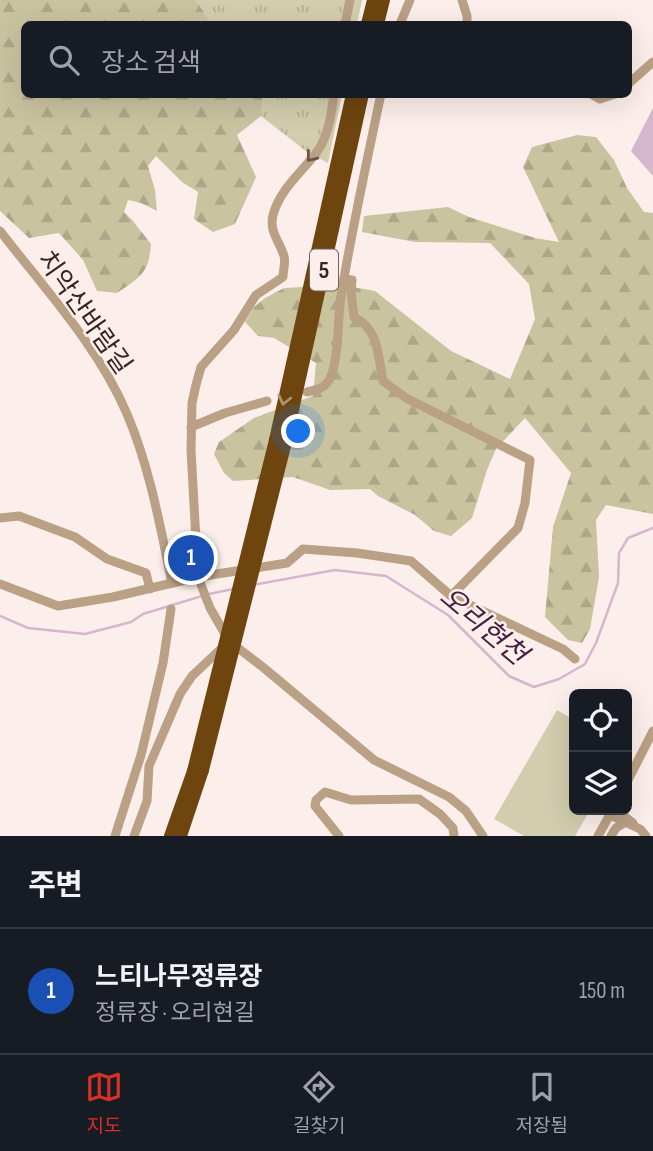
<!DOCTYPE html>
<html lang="ko">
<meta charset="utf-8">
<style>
:root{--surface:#171b24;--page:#20242c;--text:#f1f3f6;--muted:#9ea1a6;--line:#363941;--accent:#d93025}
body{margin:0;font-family:"Sofia Sans Condensed","Noto Sans KR",sans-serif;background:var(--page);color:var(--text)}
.controls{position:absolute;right:21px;bottom:21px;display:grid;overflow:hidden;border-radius:10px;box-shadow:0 7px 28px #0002}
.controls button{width:63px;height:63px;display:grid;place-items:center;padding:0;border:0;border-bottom:2px solid var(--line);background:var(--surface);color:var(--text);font:35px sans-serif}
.you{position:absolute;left:299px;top:432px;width:24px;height:24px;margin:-18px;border:5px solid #fff;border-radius:50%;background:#1a73e8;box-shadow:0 0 0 10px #1a73e833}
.badge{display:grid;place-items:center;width:46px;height:46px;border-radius:50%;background:var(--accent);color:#fff;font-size:23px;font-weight:700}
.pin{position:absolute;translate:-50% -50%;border:4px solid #fff;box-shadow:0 2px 7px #0006}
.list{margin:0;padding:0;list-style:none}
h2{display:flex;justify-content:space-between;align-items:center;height:91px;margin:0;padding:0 28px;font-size:30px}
h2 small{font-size:23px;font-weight:400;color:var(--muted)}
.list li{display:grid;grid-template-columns:46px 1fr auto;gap:21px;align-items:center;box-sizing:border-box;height:126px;padding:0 28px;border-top:2px solid var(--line)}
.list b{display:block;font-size:26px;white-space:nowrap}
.list p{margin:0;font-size:23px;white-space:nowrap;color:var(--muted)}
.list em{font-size:23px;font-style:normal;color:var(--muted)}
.icon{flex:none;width:38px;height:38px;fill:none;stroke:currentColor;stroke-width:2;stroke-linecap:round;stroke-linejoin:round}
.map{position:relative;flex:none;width:653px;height:836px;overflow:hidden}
.search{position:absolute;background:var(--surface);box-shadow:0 7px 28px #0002;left:21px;right:21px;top:21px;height:77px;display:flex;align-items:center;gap:18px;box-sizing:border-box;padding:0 24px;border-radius:10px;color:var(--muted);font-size:26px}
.sheet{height:217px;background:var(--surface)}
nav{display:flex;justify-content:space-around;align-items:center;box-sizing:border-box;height:98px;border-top:2px solid var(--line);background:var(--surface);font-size:19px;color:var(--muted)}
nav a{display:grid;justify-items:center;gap:4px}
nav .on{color:var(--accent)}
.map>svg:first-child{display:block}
</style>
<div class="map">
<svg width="653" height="836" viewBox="0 0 653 836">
<defs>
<pattern id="forest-firs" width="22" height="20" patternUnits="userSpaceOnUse" patternTransform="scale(1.75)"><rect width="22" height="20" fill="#c9c3a0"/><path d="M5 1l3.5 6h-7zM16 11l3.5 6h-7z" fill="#ada78a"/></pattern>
<pattern id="park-tufts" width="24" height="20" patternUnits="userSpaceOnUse" patternTransform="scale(1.75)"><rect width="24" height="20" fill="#d2cdae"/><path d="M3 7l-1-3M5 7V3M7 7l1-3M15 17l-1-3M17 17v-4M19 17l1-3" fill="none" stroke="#b5b095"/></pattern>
</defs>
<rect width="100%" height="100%" fill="#fcefeb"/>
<g fill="url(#forest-firs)">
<path d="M0 0H196L212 24H24V94L263 95 261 116 237 135 256 177 235 224 213 232 194 219 198 192 182 182 156 156 148 166 155 190 157 211 141 203 128 200 124 212 133 221 151 244C149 274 140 277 117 293L97 291 83 260 59 233 29 238 0 211Z"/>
<polygon points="577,135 596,137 614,160 627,188 644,212 653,213 653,514 606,505 596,520 599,577 590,629 582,643 568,640 545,617 553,527 571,473 525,418 496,449 487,470 472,518 451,536 434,531 415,515 378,496 370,489 330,490 293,477 233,481 224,473 214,454 219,442 254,418 313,396 316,363 274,338 258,336 245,322 254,307 265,298 284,288 342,285 375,291 451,351 510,379 535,319 529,284 490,243 415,242 362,232 364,216 448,207 469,217 535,238 559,242 523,167 532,147"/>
</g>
<g fill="url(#park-tufts)">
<polygon points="196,0 362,0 357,24 212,24"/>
<polygon points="263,95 342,95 328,163 307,152 261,116"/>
</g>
<polygon fill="#d2cdae" points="557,710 574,720 574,810 590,810 575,836 524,836 494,819"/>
<polygon fill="#d6b6cd" points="653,108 653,176 631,151"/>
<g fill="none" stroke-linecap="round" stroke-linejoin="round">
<g stroke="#d6b6cd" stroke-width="2.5">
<polyline points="253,585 335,570 386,576 448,615 509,676 534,687 559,679 585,664 596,643 618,583 619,553 628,538 653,528"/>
<polyline points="209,594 233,589"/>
<polyline points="0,616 28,628 85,634 131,622 143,614 202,596"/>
</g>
<g stroke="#baa085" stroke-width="9">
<polyline points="462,0 467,16 467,24"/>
<polyline points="345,24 350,0"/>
<polyline points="400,24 410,0"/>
<polyline points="628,84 653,62"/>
<path d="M334 94C331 115 329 135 317 152 302 172 280 189 273 215 269 232 279 240 284 256 286 262 283 270 283 277L256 295 234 330 201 367 196 385 192 403 191 450 198 577 210 608 229 641 264 668 374 760 449 797 466 811 483 836"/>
<polyline points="591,94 600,99 615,94"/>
<path d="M0 231C45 289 98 346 127 414 150 468 160 526 172 583"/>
<path d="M344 279 352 280 351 292 354 317C379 329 378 356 383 381L406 398 530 460 525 503 518 528 451 596"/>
<path d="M307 392C322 389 329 386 333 370 340 344 337 316 342 290 353 224 367 160 381 94"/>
<polyline points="191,427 225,413 267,401"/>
<polyline points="0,518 19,516 75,537 107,559 146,573 150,589"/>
<polyline points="0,584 58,606 113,597 198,577 287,563 303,549 357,553 411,561 451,596 563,649 575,659"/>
<polyline points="627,782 653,731"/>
<polyline points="622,810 624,816 633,823"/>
<polyline points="610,815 640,829 646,836"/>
<polyline points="115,836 141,755 163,663 171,609"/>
<polyline points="134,836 147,801 149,766 180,694 192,676 223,647"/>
<polyline points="339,836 315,806 316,800 325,792 351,800 419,799 440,814 453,828 454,836"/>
<polyline points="598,836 612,811"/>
<polyline points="611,836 616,828 624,823"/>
</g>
<g stroke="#6e450e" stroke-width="12">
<polyline points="367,24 373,0"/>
<polyline points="378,24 384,0"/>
<polyline points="275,440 352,94"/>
<polyline points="285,446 363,94"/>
<polyline points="170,836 193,771"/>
<polyline points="181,836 203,770"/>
</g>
<g stroke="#6e450e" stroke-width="12">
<polyline points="203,770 285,446"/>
<polyline points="193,771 275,440"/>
</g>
</g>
<defs><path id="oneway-chevron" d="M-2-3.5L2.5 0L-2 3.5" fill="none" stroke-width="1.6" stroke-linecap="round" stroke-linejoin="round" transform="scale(1.75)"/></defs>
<use stroke="#69574a" href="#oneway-chevron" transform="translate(311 157) rotate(129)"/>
<use stroke="#ae9271" href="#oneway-chevron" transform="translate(284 400) rotate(103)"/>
<g text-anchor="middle" stroke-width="5" stroke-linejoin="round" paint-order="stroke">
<rect fill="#fcefeb" stroke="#6f625f" stroke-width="2" x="310" y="249.5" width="28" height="41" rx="5"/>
<g font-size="24" font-weight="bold" fill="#332623">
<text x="324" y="278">5</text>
</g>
<g font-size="26" fill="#332623" stroke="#fcefeb">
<text transform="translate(85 312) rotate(55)" y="9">치악산바람길</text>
</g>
<g font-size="28" font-style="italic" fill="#471e3f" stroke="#fcefeb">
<text transform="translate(484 625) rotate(40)" y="10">오리현천</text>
</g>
</g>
</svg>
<div class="controls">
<button><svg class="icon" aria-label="locate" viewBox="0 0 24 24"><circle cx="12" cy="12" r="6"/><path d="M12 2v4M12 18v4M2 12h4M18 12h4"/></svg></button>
<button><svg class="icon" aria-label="layers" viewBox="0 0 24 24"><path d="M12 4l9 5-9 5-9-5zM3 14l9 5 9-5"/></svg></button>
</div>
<div class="you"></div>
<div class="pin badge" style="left:191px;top:558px;background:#1a4fb4">1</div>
<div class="search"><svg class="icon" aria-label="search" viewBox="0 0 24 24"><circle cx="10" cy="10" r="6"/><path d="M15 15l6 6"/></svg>장소 검색</div>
</div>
<section class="sheet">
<h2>주변<small></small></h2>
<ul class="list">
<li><span class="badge" style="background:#1a4fb4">1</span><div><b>느티나무정류장</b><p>정류장 · 오리현길</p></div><em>150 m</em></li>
</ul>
</section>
<nav>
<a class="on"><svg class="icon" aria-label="map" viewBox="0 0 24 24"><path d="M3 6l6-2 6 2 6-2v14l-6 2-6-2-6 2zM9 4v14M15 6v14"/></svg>지도</a>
<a><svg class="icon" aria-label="directions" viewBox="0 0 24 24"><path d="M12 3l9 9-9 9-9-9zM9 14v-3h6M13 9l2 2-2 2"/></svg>길찾기</a>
<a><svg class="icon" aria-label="saved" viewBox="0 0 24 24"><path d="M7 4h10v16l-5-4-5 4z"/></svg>저장됨</a>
</nav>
